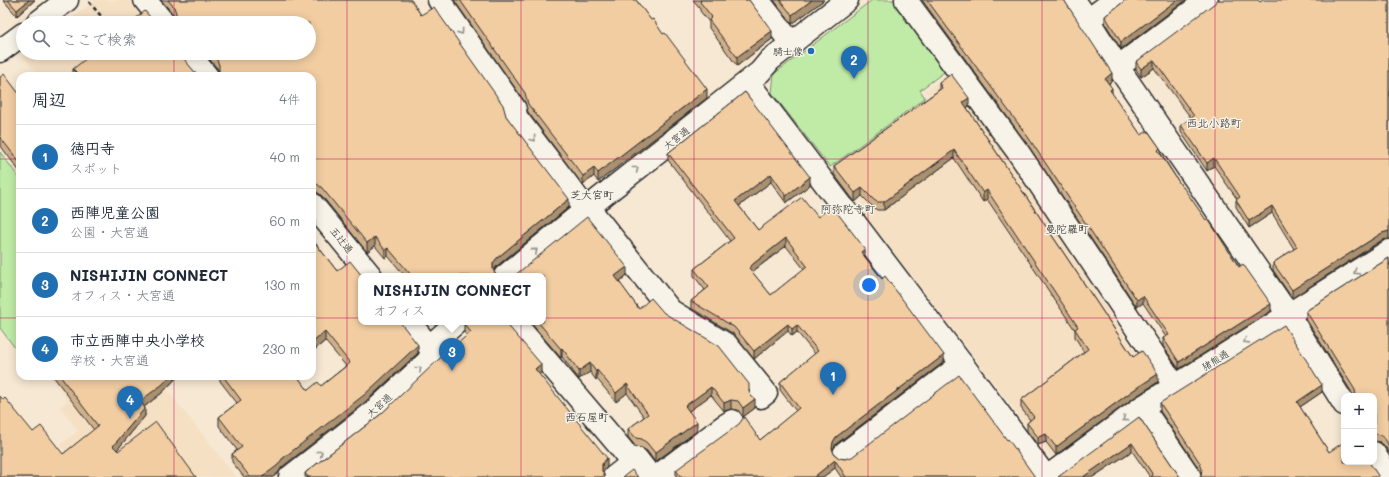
<!DOCTYPE html>
<html lang="ja">
<meta charset="utf-8">
<style>
:root{--surface:#fff;--page:#f2f2f3;--text:#1f2937;--muted:#747a83;--line:#e0e1e3;--accent:#1f6fb2}
body{margin:0;font-family:Mali,"Klee One",sans-serif;background:var(--page);color:var(--text)}
.controls{position:absolute;right:12px;bottom:12px;display:grid;overflow:hidden;border-radius:8px;box-shadow:0 2px 10px #0003}
.controls button{width:36px;height:36px;display:grid;place-items:center;padding:0;border:0;border-bottom:1px solid var(--line);background:var(--surface);color:var(--text);font:20px sans-serif}
.you{position:absolute;left:869px;top:285px;width:14px;height:14px;margin:-10px;border:3px solid #fff;border-radius:50%;background:#1a73e8;box-shadow:0 0 0 6px #1a73e833}
.badge{display:grid;place-items:center;width:26px;height:26px;border-radius:50%;background:var(--accent);color:#fff;font-size:13px;font-weight:700}
.pin{position:absolute;translate:-50% -33px;filter:drop-shadow(0 1px 2px #0008)}
.pin::after{content:'';position:absolute;top:21px;width:14px;height:12px;background:inherit;clip-path:polygon(0 0,100% 0,50% 100%)}
.popup{position:absolute;left:358px;top:273px;width:188px;height:52px;box-sizing:border-box;display:grid;place-content:center;border-radius:8px;background:var(--surface);filter:drop-shadow(0 1px 3px #0005);font-size:13px;white-space:nowrap;color:var(--muted)}
.popup b{font-size:15px;color:var(--text)}
.popup::after{content:'';position:absolute;left:50%;top:100%;margin-left:-8px;border:8px solid transparent;border-top-color:var(--surface)}
.list{margin:0;padding:0;list-style:none}
h2{display:flex;justify-content:space-between;align-items:center;height:52px;margin:0;padding:0 16px;font-size:17px}
h2 small{font-size:13px;font-weight:400;color:var(--muted)}
.list li{display:grid;grid-template-columns:26px 1fr auto;gap:12px;align-items:center;box-sizing:border-box;height:64px;padding:0 16px;border-top:1px solid var(--line)}
.list b{display:block;font-size:15px;white-space:nowrap}
.list p{margin:0;font-size:13px;white-space:nowrap;color:var(--muted)}
.list em{font-size:13px;font-style:normal;color:var(--muted)}
.icon{flex:none;width:22px;height:22px;fill:none;stroke:currentColor;stroke-width:2;stroke-linecap:round;stroke-linejoin:round}
.map{position:relative;flex:none;width:1389px;height:477px;overflow:hidden}
.search{position:absolute;background:var(--surface);box-shadow:0 2px 10px #0003;left:16px;top:16px;width:300px;height:44px;display:flex;align-items:center;gap:10px;box-sizing:border-box;padding:0 14px;border-radius:22px;color:var(--muted);font-size:15px}
.panel{position:absolute;background:var(--surface);box-shadow:0 2px 10px #0003;left:16px;top:72px;width:300px;height:308px;border-radius:12px}
.map>svg:first-child{display:block}
</style>
<div class="map">
<svg width="1389" height="477" viewBox="0 0 1389 477">
<rect width="100%" height="100%" fill="#f6e8d3"/>
<filter id="ink" filterUnits="userSpaceOnUse"><feTurbulence type="fractalNoise" baseFrequency=".025" numOctaves="2"/><feDisplacementMap in="SourceGraphic" scale="8" xChannelSelector="R" yChannelSelector="G"/><feConvolveMatrix kernelMatrix="1 2 1 2 8 2 1 2 1" color-interpolation-filters="sRGB"/></filter>
<g filter="url(#ink)">
<g fill="#f5e0c4">
<polygon points="95,0 130,0 149,23 66,23"/>
<polygon points="28,53 174,53 193,76 39,76 24,57"/>
<polygon points="951,74 991,131 1160,391 1057,465 858,206 867,198 930,98 925,91"/>
<polygon points="50,376 179,376 165,387 236,477 85,477 60,445 78,431 60,407 68,400"/>
</g>
<g fill="#c0eba7" stroke="#768b69">
<polygon points="872,0 902,0 951,67 920,90 925,98 830,167 772,93 774,74"/>
<polygon points="0,152 20,179 19,353 0,328"/>
</g>
<g fill="none" stroke-linecap="round" stroke-linejoin="round">
<g stroke="#2b2b2b" stroke-width="25">
<g id="minor">
<polyline points="145,0 164,23"/>
<polyline points="439,0 515,109 516,117 586,209"/>
<polyline points="758,0 792,44"/>
<polyline points="906,0 1018,152 1175,386"/>
<polyline points="1074,0 1088,20 1118,67 1288,314 1344,404"/>
<polyline points="1088,20 1115,0"/>
<polyline points="37,23 67,0"/>
<polyline points="0,51 23,34"/>
<polyline points="188,53 207,76"/>
<polyline points="1118,67 1207,0"/>
<polyline points="748,82 962,364 1046,477"/>
<polyline points="312,204 371,276"/>
<polyline points="588,207 671,311 727,345 766,393 761,397"/>
<polyline points="505,276 595,202 760,72 770,60 847,0"/>
<polyline points="409,322 433,351"/>
<polyline points="514,322 621,448 632,463 637,459 651,477"/>
<polyline points="1142,407 1190,477"/>
<polyline points="1374,453 1389,477"/>
<polyline points="844,454 962,364"/>
<polyline points="290,477 372,413 428,361 439,338 457,322"/>
<polyline points="614,477 632,463"/>
<polyline points="656,477 724,426 732,421"/>
<polyline points="1047,477 1142,407 1389,251"/>
</g>
</g>
<polyline stroke="#2b2b2b" stroke-width="2.5" stroke-dasharray="4 3" stroke-linecap="butt" points="89,2 107,23"/>
<use href="#minor" stroke="#f7f3e8" stroke-width="22"/>
</g>
<g fill="#d0b08b" stroke="#2b2b2b" fill-rule="evenodd">
<polygon points="3,0 35,0 17,16"/>
<polygon points="161,0 411,0 421,15 506,116 569,207 497,266 494,271 496,276 405,276 388,256 385,258 375,246 367,252 322,196 317,192 312,192 312,76 219,72 217,68 204,53 309,53 175,19 174,15"/>
<polygon points="454,0 636,0 707,98 598,182 594,176 583,185 528,112 525,102"/>
<polygon points="693,0 749,0 772,39 737,66 709,28 709,22 700,11 700,8"/>
<polygon points="774,0 824,0 792,24"/>
<polygon points="922,0 1064,0 1112,81 1109,83 1112,94 1141,135 1160,152 1182,187 1271,311 1179,369 1163,346 1163,338 1166,337 1143,303 1137,307 1028,145"/>
<polygon points="1389,0 1389,239 1382,240 1292,298 1273,270 1273,263 1294,249 1272,213 1249,228 1236,207 1236,200 1237,199 1214,166 1207,171 1181,132 1181,125 1191,118 1154,68 1141,77 1136,69 1136,62 1260,2"/>
<polygon points="1122,3 1121,49 1105,23 1105,16"/>
<polygon points="73,69 198,76 73,76"/>
<polygon points="0,77 20,95 20,172 0,145"/>
<polygon points="939,83 969,106 967,108 1133,357 1158,382 1135,397 1056,455 1046,442 1038,445 1027,431 1027,423 1030,420 1021,408 1021,400 1084,352 1075,337 1075,330 987,199 983,202 954,158 884,210 877,210 874,208 862,196 855,202 834,174 834,166 939,90"/>
<path d="M745 92 810 185 786 203 771 182 739 206 758 230 818 217 865 257 944 362 836 444 833 449 832 450 834 454 839 458 845 459 1035 477H841L835 468 823 477H676V470L760 440 796 411 780 390V382L815 354 797 332 792 336 788 331 754 359 734 334 691 308V301L705 290 694 276V269L730 241 668 160V153ZM786 246 804 269 771 295 752 272Z"/>
<polygon points="312,239 337,271 418,353 364,403 282,467 278,473 273,477 244,477 232,462 232,454 237,450 219,426 219,417 237,403 220,381 220,376 297,376 308,390 321,386 346,366 325,341 313,351 312,350"/>
<polygon points="1389,258 1389,453 1385,446 1380,442 1374,441 1374,396 1354,396 1306,319 1306,311"/>
<polygon points="627,275 619,282 639,309 664,313 749,392 755,408 743,417 738,410 731,409 724,411 711,395 689,411 697,431 655,462 647,451 642,448 636,447 628,437 628,429 644,417 627,393 616,402 597,379 596,380 590,372 579,379 562,357 561,358 530,322 543,322"/>
<polygon points="464,324 541,373 539,374 607,467 603,472 605,477 305,477 305,473 381,414 467,336 464,332"/>
<polygon points="53,376 178,376 163,392 144,407 145,416 117,450 118,451 196,477 0,477 33,432 63,454 94,430"/>
<polygon points="1322,392 1300,407 1329,452 1201,475 1200,470 1160,411 1160,403"/>
<polygon points="1139,417 1180,477 1150,477 1132,451 1093,477"/>
</g>
<g fill="#a99071" stroke="#2b2b2b">
<polygon points="29,0 35,0 17,16 17,10"/>
<polygon points="812,0 824,0 792,24 792,15"/>
<polygon points="1177,0 1186,0 1121,49 1121,42"/>
<polygon points="772,31 772,39 737,66 737,57"/>
<polygon points="1154,60 1154,68 1141,77 1141,69"/>
<polygon points="1112,73 1112,81 1105,86 1105,79"/>
<polygon points="1112,88 1112,96 1110,90"/>
<polygon points="707,89 707,98 598,182 598,173"/>
<polygon points="969,98 969,106 963,111 963,102"/>
<polygon points="954,150 954,158 884,210 884,202"/>
<polygon points="1214,158 1214,166 1207,171 1207,163"/>
<polygon points="594,168 594,176 583,185 583,176"/>
<polygon points="771,174 771,182 735,209 735,201"/>
<polygon points="810,177 810,185 786,203 786,196"/>
<polygon points="862,188 862,196 855,202 855,193"/>
<polygon points="987,190 987,199 983,202 983,193"/>
<polygon points="569,199 569,207 497,266 493,271 493,263 497,258"/>
<polygon points="1272,206 1272,213 1249,228 1249,221"/>
<polygon points="315,219 315,228 312,231 312,222"/>
<polygon points="1389,231 1389,239 1382,240 1292,298 1292,290 1382,233"/>
<polygon points="375,237 375,246 367,252 367,243"/>
<polygon points="786,238 786,246 753,271 749,275 749,268 753,264"/>
<polygon points="388,248 388,256 385,258 385,250"/>
<polygon points="865,249 865,257 861,252"/>
<polygon points="627,267 627,275 615,285 615,276"/>
<polygon points="1143,296 1143,303 1137,307 1137,300"/>
<polygon points="1271,304 1271,311 1179,369 1179,362"/>
<polygon points="788,324 788,331 754,359 754,351"/>
<polygon points="797,325 797,332 792,336 792,329"/>
<polygon points="325,332 325,341 313,351 313,342"/>
<polygon points="418,345 418,353 364,403 282,467 278,473 273,477 262,477 282,459"/>
<polygon points="562,348 562,357 561,358 561,349"/>
<polygon points="944,355 944,362 836,444 833,449 832,455 832,448 833,442 836,437"/>
<polygon points="590,363 590,372 579,379 579,371"/>
<polygon points="541,364 541,373 535,378 535,369"/>
<polygon points="597,370 597,379 596,380 596,372"/>
<polygon points="1158,374 1158,382 1135,397 1056,455 1056,447 1135,389"/>
<polygon points="170,376 178,376 163,392 140,410 140,401"/>
<polygon points="627,384 627,393 616,402 616,393"/>
<polygon points="1322,385 1322,392 1297,409 1297,402"/>
<polygon points="711,387 711,395 685,414 685,406"/>
<polygon points="755,399 755,408 743,417 743,408"/>
<polygon points="731,400 731,409 724,411 724,403"/>
<polygon points="145,408 145,416 113,455 113,446"/>
<polygon points="697,422 697,431 655,462 655,453"/>
<polygon points="1046,434 1046,442 1038,445 1038,437"/>
<polygon points="1132,443 1132,451 1093,477 1083,477"/>
<polygon points="607,458 607,467 602,473 602,464"/>
<polygon points="835,460 835,468 823,477 814,477"/>
</g>
<g fill="#f2cda2" stroke="#2b2b2b" fill-rule="evenodd">
<polygon points="8,0 29,0 17,10"/>
<polygon points="168,0 411,0 421,15 434,7 503,105 506,116 569,199 497,258 493,263 493,269 496,276 412,276 388,248 385,250 375,237 367,243 322,188 317,184 312,183 312,76 216,76 219,72 219,65 217,60 211,53 309,53 309,23 173,23 176,19 176,13 174,7"/>
<polygon points="460,0 636,0 651,20 653,19 663,34 665,33 707,89 598,173 594,168 583,176 528,104 525,93"/>
<polygon points="700,0 749,0 772,31 737,57 709,20 712,17 700,2 701,1"/>
<polygon points="780,0 812,0 792,15"/>
<polygon points="927,0 1064,0 1112,73 1105,79 1112,88 1110,90 1141,135 1148,131 1160,148 1158,150 1182,187 1183,187 1206,220 1208,219 1239,267 1243,264 1271,304 1179,362 1163,338 1169,335 1143,296 1137,300 1028,137"/>
<polygon points="1125,0 1177,0 1121,42 1105,16 1122,3"/>
<polygon points="1217,0 1258,0 1260,2 1263,0 1389,0 1389,231 1382,233 1292,290 1273,263 1297,247 1272,206 1249,221 1236,200 1240,197 1214,158 1207,163 1181,125 1194,116 1154,60 1141,69 1136,62 1215,3"/>
<polygon points="145,11 155,23 130,23"/>
<polygon points="93,53 179,53 198,76 80,76 73,69"/>
<polygon points="4,74 20,95 20,163 0,137 0,77"/>
<polygon points="951,74 969,98 963,102 1133,357 1142,351 1158,374 1135,389 1056,447 1046,434 1038,437 1027,423 1034,417 1021,400 1088,349 1075,329 1078,327 987,190 983,193 954,150 884,202 877,202 874,200 862,188 855,193 834,166 942,88 939,83"/>
<path d="M745 92 810 177 786 196 771 174 735 201 758 230 802 197 818 217 832 206 865 249 861 252 882 279 885 276 944 355 836 437 833 442 832 448 834 454 839 458 845 459 852 457 959 375 1007 440 1008 439 1013 446 1035 477H846L835 460 814 477H681L676 470 739 424 744 417 760 440 799 408 780 382 818 351 797 325 792 329 788 324 754 351 734 327 691 301 709 287 694 269 734 238 668 153ZM786 238 807 266 771 295 749 268 753 264Z"/>
<polygon points="312,215 315,219 312,222"/>
<polygon points="587,217 627,267 615,276 639,309 651,298 664,313 719,346 749,384 749,391 751,396 755,399 743,408 738,401 731,400 724,403 711,387 685,406 697,422 655,453 647,443 642,439 636,438 628,429 648,414 627,384 616,393 597,370 596,372 590,363 579,371 562,348 561,349 538,322 543,322 543,276 514,276"/>
<polygon points="312,239 337,271 350,261 362,276 361,276 361,322 400,322 418,345 364,395 282,459 278,465 262,477 250,477 232,454 242,447 219,417 241,400 223,376 297,376 308,390 318,382 321,386 350,363 325,332 313,342 312,341"/>
<polygon points="1389,258 1389,446 1385,439 1380,435 1374,433 1374,396 1356,396 1355,390 1306,311"/>
<polygon points="466,322 505,322 541,364 535,369 607,458 602,464 602,471 605,477 308,477 305,473 381,414 438,360 471,332 464,324"/>
<polygon points="1284,325 1322,385 1297,402 1329,452 1344,442 1344,462 1369,462 1379,477 1200,477 1201,475 1202,469 1200,463 1160,403"/>
<polygon points="60,376 170,376 163,384 140,401 145,408 113,446 118,451 156,422 196,477 0,477 0,396 3,400 5,398 33,432 41,426 63,454 98,426"/>
<polygon points="1139,417 1180,477 1151,477 1153,475 1132,443 1083,477 1058,477"/>
<polygon points="632,470 638,477 623,477"/>
</g>
<defs><path id="oneway-chevron" d="M-2-3.5L2.5 0L-2 3.5" fill="none" stroke-width="1.6" stroke-linecap="round" stroke-linejoin="round"/></defs>
<g stroke="#918f8a">
<use href="#oneway-chevron" transform="translate(461 32) rotate(55)"/>
<use href="#oneway-chevron" transform="translate(533 139) rotate(53)"/>
<use href="#oneway-chevron" transform="translate(636 169) rotate(-38)"/>
<use href="#oneway-chevron" transform="translate(535 251) rotate(-40)"/>
<use href="#oneway-chevron" transform="translate(1356 272) rotate(148)"/>
<use href="#oneway-chevron" transform="translate(1246 341) rotate(148)"/>
<use href="#oneway-chevron" transform="translate(419 369) rotate(-43)"/>
<use href="#oneway-chevron" transform="translate(1125 419) rotate(144)"/>
<use href="#oneway-chevron" transform="translate(320 453) rotate(-38)"/>
</g>
</g>
<path fill="none" stroke="#c2185b" stroke-width="1" stroke-opacity="0.55" d="M174 0V23M347 0V477M521 0V477M694 0V477M868 0V477M1042 0V477M1215 0V477M174 53V76M0 159H20M312 159H1389M0 318H20M312 318H1389M174 376V477"/>
<circle fill="#1f6fb2" stroke="#f7f3e8" stroke-width="1.5" cx="811" cy="51" r="4"/>
<g text-anchor="middle" stroke-width="3" stroke-linejoin="round" paint-order="stroke">
<g font-size="10" fill="#2b2b2b" stroke="#f7f3e8" text-anchor="end">
<text x="803" y="55">騎士像</text>
</g>
<g font-size="10" fill="#2b2b2b" stroke="#f7f3e8">
<text transform="translate(676 138) rotate(-38)" y="4">大宮通</text>
<text transform="translate(342 240) rotate(51)" y="4">五辻通</text>
<text transform="translate(1215 360) rotate(-32)" y="4">猪熊通</text>
<text transform="translate(379 405) rotate(-42)" y="4">大宮通</text>
</g>
<g font-size="11" fill="#2b2b2b" stroke="#f7f3e8">
<text x="1214" y="127">西北小路町</text>
<text x="592" y="199">芝大宮町</text>
<text x="848" y="213">阿弥陀寺町</text>
<text x="1067" y="233">曼陀羅町</text>
<text x="587" y="421">西石屋町</text>
</g>
</g>
</svg>
<div class="controls">
<button>+</button>
<button>−</button>
</div>
<div class="you"></div>
<div class="pin badge" style="left:833px;top:395px">1</div>
<div class="pin badge" style="left:854px;top:79px">2</div>
<div class="pin badge" style="left:452px;top:371px">3</div>
<div class="popup"><b>NISHIJIN CONNECT</b>オフィス</div>
<div class="pin badge" style="left:130px;top:419px">4</div>
<div class="search"><svg class="icon" aria-label="search" viewBox="0 0 24 24"><circle cx="10" cy="10" r="6"/><path d="M15 15l6 6"/></svg>ここで検索</div>
<section class="panel">
<h2>周辺<small>4件</small></h2>
<ul class="list">
<li><span class="badge">1</span><div><b>徳円寺</b><p>スポット</p></div><em>40 m</em></li>
<li><span class="badge">2</span><div><b>西陣児童公園</b><p>公園 · 大宮通</p></div><em>60 m</em></li>
<li><span class="badge">3</span><div><b>NISHIJIN CONNECT</b><p>オフィス · 大宮通</p></div><em>130 m</em></li>
<li><span class="badge">4</span><div><b>市立西陣中央小学校</b><p>学校 · 大宮通</p></div><em>230 m</em></li>
</ul>
</section>
</div>
